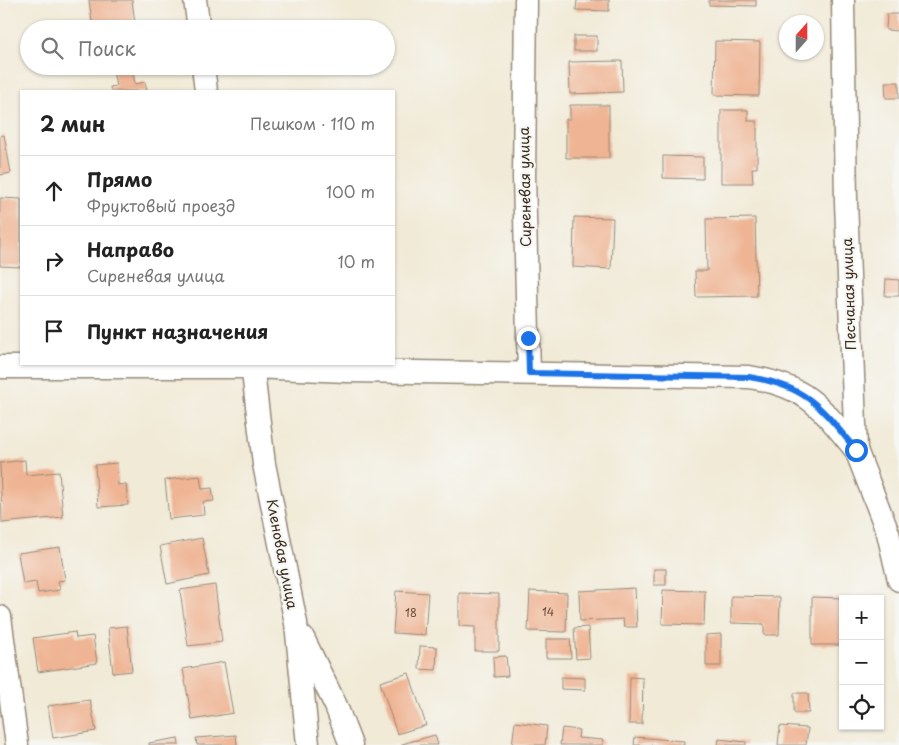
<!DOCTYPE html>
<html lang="ru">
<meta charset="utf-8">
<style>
:root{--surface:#fff;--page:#f2f2f2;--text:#222;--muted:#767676;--line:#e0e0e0}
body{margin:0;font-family:"Playpen Sans",sans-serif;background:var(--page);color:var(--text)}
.controls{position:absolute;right:15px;bottom:15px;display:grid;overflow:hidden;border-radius:0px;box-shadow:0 1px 4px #0004}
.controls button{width:45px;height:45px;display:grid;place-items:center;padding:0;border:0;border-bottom:1px solid var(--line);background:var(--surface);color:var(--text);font:25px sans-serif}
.compass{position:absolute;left:779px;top:15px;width:45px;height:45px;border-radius:50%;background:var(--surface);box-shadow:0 1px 4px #0004;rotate:21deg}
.stop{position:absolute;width:15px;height:15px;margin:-11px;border:4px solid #1a73e8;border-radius:50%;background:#fff}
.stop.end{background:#1a73e8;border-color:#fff;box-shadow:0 1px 5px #0008}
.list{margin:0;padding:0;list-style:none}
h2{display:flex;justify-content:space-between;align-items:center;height:65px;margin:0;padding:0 20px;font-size:21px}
h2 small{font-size:16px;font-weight:400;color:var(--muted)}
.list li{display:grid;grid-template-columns:32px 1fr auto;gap:15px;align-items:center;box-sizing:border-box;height:70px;padding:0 20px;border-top:1px solid var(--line)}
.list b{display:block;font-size:19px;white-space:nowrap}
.list p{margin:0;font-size:16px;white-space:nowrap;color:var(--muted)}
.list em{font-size:16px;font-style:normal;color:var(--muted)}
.icon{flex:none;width:28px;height:28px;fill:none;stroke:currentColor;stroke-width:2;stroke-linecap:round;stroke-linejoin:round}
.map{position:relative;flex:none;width:899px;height:745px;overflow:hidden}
.search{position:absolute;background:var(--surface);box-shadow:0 1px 4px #0004;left:20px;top:20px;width:375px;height:55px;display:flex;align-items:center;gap:12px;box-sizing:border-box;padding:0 18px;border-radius:28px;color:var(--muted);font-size:19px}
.panel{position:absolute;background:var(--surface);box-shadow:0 1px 4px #0004;left:20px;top:90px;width:375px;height:275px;border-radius:0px}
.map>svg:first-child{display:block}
</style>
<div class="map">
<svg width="899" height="745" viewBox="0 0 899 745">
<rect width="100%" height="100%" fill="#f6f6f2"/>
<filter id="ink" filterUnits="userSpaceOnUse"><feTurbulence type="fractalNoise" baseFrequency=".02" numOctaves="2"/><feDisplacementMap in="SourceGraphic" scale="10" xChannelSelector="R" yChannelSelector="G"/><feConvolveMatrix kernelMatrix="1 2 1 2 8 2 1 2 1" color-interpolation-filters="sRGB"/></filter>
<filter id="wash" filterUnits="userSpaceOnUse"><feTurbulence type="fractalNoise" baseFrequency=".0096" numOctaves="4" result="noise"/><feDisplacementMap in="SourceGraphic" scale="20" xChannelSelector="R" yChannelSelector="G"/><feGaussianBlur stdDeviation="1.12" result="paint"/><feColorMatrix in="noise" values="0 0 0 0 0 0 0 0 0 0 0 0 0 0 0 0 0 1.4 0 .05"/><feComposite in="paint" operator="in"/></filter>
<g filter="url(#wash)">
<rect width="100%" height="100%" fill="#f1ead7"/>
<g id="blocks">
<g fill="#efb493">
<polygon points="89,0 132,0 135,24 93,29"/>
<polygon points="577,0 609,0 609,11 576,10"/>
<polygon points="709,0 756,0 756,6 709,5"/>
<polygon points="887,14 899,14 899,31 886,30"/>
<rect x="574" y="36" width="23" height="15"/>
<polygon points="715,41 760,42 759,96 714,95"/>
<polygon points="622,61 623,92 570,94 569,62"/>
<polygon points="132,68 135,84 145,82 147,91 111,91 110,87 116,86 113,71"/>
<polygon points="885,82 899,82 899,98 886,98"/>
<polygon points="570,105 609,105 609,158 566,158 566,119 570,119"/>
<polygon points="721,110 748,110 748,121 757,121 757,168 752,168 753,183 721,183"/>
<polygon points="4,135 11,173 0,175 0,136"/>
<polygon points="663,156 703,157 703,179 663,178"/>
<polygon points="0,198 21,199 21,267 0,266"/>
<polygon points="574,217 613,218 611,269 573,267"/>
<polygon points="755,218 757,296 696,297 695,271 707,271 706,219"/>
<polygon points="886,279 899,280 899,296 885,296"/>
<polygon points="25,460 26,475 59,472 63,517 2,523 0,463"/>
<polygon points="117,463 118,485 126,484 128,505 98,507 95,465"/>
<polygon points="200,476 202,489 212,488 214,501 203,502 204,515 169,519 165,480"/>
<polygon points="202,538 209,575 167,584 160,546"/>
<polygon points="60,547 65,580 58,581 60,590 38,593 36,582 23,584 18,553"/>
<rect x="654" y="569" width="12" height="16"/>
<polygon points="215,585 222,642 188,646 180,590"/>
<polygon points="635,588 637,627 624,627 623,619 580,621 579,591"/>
<polygon points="663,590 705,591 704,625 662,624"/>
<polygon points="396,591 428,593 425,635 393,633"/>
<polygon points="530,591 567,593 566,632 528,631"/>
<polygon points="459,593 499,594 499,651 475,651 475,627 459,626"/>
<polygon points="731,596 780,597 779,635 764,635 764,624 731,623"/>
<polygon points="812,597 843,598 843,645 812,645"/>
<polygon points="127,626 132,671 113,673 108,628"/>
<polygon points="588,627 590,658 576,659 574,628"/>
<polygon points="75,632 76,638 93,636 97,663 38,672 33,638"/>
<polygon points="721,634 721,666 706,666 706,635"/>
<polygon points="546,639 570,639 571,658 546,658"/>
<polygon points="420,646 437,647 436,670 419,669"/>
<polygon points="506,656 508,676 494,677 493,657"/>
<polygon points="224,662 233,713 192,720 183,669"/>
<polygon points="409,673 426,725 397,734 380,682"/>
<polygon points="561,677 585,678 585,690 561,689"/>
<polygon points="630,677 643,678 642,724 629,724"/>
<polygon points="794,693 808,693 809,713 794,713"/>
<polygon points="90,700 96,731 53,738 48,706"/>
<polygon points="515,722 547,726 545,745 512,745"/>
<polygon points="780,726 808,728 806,745 778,745"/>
<polygon points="562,728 579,730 578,738 603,740 603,745 560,745"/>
<polygon points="236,735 237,745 197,745 196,738"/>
<polygon points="435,735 438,745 402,745 402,744"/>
<polygon points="635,737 684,741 684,745 634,745"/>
<polygon points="178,738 179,745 149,745 149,743"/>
<polygon points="719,739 746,742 746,745 718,745"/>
</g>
</g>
</g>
<g filter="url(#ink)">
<use href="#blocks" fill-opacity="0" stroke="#968a7a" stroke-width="1"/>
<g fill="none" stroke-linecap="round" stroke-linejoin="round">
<g stroke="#968a7a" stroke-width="25">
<g id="street">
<polyline points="195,0 199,29"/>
<polyline points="526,0 524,177 529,373"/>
<polyline points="843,0 846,202 856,450 888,533 899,580"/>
<polyline points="203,66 206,91"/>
<polyline points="252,364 264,464 296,623 308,745"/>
<path d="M0 367H252L347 371 749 377C807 386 820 406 856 450"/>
<polyline points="0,617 17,745"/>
<polyline points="303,638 336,706 351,745"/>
</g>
</g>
<use href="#street" stroke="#fff" stroke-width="22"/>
</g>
</g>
<g fill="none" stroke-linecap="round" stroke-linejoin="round" filter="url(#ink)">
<path stroke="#1a73e8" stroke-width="6" d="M528 338 529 373 749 377C807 386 820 406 856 450"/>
</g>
<g text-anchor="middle" stroke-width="4.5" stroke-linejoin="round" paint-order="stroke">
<g font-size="11" fill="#684c3b">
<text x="548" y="616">14</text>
<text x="411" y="617">18</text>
</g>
<g font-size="14" fill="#3b2a1e" stroke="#f6f6f2">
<text transform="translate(525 187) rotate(-91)" y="5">Сиреневая улица</text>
<text transform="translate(849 294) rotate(-92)" y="5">Песчаная улица</text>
<text transform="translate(282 554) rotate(79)" y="5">Кленовая улица</text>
</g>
</g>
</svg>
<div class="controls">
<button>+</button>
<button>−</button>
<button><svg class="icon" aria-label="locate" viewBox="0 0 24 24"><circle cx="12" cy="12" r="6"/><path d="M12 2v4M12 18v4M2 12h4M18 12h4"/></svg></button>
</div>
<svg class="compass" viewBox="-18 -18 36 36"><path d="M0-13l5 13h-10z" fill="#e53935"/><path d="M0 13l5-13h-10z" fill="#767676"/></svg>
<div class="stop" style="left:856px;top:450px"></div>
<div class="stop end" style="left:528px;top:338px"></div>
<div class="search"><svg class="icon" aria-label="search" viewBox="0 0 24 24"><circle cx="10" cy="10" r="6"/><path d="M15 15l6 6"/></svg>Поиск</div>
<section class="panel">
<h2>2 мин<small>Пешком · 110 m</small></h2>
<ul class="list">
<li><svg class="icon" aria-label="ahead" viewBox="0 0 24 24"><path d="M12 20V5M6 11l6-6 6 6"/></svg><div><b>Прямо</b><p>Фруктовый проезд</p></div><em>100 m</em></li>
<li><svg class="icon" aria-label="right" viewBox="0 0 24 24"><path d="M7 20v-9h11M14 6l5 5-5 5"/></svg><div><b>Направо</b><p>Сиреневая улица</p></div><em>10 m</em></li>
<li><svg class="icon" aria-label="arrive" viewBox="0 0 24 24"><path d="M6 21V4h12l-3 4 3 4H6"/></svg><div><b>Пункт назначения</b></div></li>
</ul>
</section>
</div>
